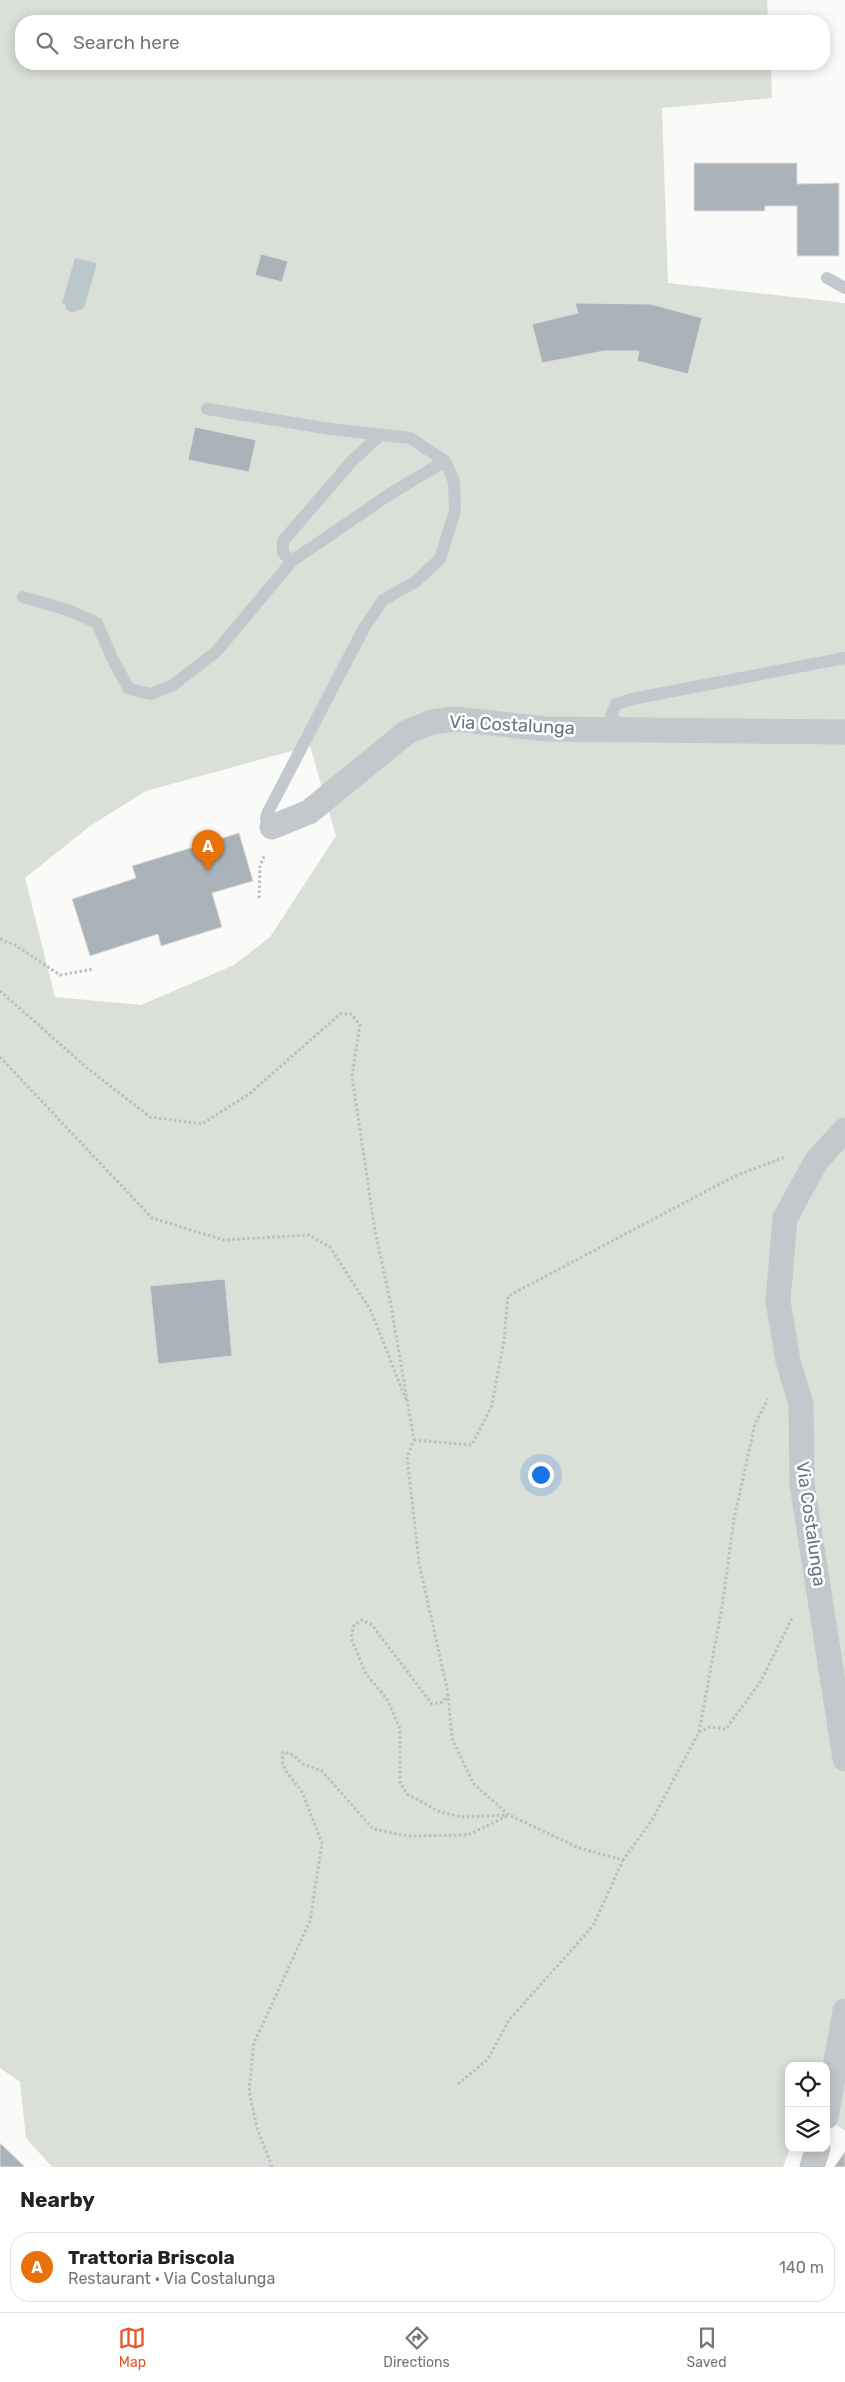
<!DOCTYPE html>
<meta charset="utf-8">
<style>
:root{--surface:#fff;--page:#f6f6f6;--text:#222;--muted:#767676;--line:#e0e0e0;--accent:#e4572e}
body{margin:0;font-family:Rubik,sans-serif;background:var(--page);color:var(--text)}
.controls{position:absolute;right:15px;bottom:15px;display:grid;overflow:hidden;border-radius:10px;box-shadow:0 2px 12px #0003}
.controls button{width:45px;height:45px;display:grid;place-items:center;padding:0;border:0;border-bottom:1px solid var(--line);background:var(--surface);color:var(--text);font:25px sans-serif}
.you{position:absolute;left:540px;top:1474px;width:18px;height:18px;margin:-12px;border:4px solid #fff;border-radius:50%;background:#1a73e8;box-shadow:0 0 0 8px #1a73e833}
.badge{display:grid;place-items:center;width:32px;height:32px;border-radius:50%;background:var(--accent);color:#fff;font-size:16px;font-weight:700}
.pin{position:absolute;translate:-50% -41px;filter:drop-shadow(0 1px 2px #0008)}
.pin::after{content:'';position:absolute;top:26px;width:18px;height:15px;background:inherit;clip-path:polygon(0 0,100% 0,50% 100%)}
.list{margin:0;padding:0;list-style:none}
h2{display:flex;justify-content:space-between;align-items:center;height:65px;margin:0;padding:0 20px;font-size:21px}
h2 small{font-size:16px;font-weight:400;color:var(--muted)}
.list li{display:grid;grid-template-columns:32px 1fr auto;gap:15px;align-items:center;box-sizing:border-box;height:70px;margin:0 10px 10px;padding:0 10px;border:1px solid var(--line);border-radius:20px}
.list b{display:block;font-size:19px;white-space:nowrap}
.list p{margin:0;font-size:16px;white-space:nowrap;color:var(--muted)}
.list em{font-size:16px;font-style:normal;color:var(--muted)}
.icon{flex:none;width:28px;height:28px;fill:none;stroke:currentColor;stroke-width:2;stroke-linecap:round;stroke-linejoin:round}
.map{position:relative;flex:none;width:845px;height:2167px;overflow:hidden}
.search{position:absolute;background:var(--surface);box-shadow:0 2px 12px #0003;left:15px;right:15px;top:15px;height:55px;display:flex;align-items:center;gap:12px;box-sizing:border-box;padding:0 18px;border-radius:20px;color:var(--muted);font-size:19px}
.sheet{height:145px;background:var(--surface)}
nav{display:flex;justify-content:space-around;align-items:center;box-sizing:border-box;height:70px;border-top:1px solid var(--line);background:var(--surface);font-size:14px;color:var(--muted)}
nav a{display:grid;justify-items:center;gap:2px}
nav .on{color:var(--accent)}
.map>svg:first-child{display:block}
</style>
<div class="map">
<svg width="845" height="2167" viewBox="0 0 845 2167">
<rect width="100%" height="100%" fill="#fafaf8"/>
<path fill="#dadfd7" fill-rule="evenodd" d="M0 0H767L768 21H21V64H771L772 98 662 108 668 283 845 303V2131L826 2118V2066H789L790 2148 783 2167H52L26 2138 20 2082 0 2068ZM310 746 336 836 270 937 234 965 141 1005 55 997 25 878 90 826 146 791Z"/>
<polygon fill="#bbc7cb" points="75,258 97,263 84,308 72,313 67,310 65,304 62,303"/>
<g fill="#aab3b9" stroke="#dcdcda">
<polygon points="694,163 797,163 797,184 839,183 839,256 797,256 797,206 765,206 765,211 694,211"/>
<polygon points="261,254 288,261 282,282 255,275"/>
<polygon points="575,303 651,304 702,318 688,374 637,361 639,351 604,351 542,363 532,324 578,313"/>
<polygon points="195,427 256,440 249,472 188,460"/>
<polygon points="239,833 253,881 212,893 222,927 161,946 158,934 90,956 72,899 136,878 132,866"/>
<polygon points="225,1279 232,1356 158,1364 150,1286"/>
<polygon points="0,2143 25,2167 0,2167"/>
<polygon points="845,2152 845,2167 834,2167"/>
</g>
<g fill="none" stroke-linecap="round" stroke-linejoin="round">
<g stroke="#bbbfc2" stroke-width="3" stroke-dasharray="2.5 2.5" stroke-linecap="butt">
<polyline points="259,898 260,866 265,854"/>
<polyline points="0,939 15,945 60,975 94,969"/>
<polyline points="0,991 86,1067 150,1117 202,1124 249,1094 340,1014 351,1014 360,1025 352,1076 375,1231 390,1300 414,1440 407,1457 419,1563 448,1693 452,1738 473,1783 509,1815 579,1848 623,1860 652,1820 699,1732 722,1607 734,1519 755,1424 768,1399"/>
<polyline points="0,1057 152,1218 224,1240 309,1235 330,1247 371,1311 406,1400"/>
<polyline points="414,1440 472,1445 492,1405 494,1393 504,1341 508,1296 735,1176 785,1157"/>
<polyline points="448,1694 443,1702 432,1704 372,1625 362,1620 354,1625 351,1638 366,1674 387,1699 400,1729 400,1782 407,1794 440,1812 462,1817 507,1815"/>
<polyline points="699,1732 710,1727 726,1729 761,1681 793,1616"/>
<polyline points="458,2084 488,2059 509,2020 593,1926 623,1860"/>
<polyline points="272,2167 257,2128 249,2091 254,2043 310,1921 322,1843 302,1792 286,1771 282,1761 283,1752 293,1755 303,1764 322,1771 373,1829 407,1836 468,1835 509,1815"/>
</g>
<g stroke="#c3c8cc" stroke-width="12">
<polyline points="827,278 845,288"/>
<polyline points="207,409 331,429 410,438 445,461 454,482 455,511 440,559 415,582 383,600 364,628 268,812 266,818 272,827"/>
<polyline points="380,435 352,461 283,541 283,553 292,561 390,494 445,461"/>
<polyline points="23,597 68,610 97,623 112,658 129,689 151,694 173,685 216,652 292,561"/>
<polyline points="623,729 611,716 616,704 632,699 845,658"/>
</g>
<g stroke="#c3c8cc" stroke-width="25">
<polyline points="272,827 309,812 407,732 432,722 455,719 546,729 845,732"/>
<polyline points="845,1130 817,1160 785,1218 778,1301 788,1361 801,1404 802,1484 845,1759"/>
<polyline points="826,2117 845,2011"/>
<polyline points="812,2167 818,2148"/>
</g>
</g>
<g text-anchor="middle" stroke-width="5" stroke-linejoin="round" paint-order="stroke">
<g font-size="18" fill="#657683" stroke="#fff">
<text transform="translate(512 725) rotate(3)" y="6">Via Costalunga</text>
<text transform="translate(811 1524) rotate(82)" y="6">Via Costalunga</text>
</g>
</g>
</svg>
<div class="controls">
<button><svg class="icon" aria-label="locate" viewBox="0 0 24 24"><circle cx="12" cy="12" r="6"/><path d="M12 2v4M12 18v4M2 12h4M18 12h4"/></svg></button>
<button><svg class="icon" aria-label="layers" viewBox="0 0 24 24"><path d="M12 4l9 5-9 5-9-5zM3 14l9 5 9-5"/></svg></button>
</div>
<div class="you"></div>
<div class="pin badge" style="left:208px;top:871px;background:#e8710a">A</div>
<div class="search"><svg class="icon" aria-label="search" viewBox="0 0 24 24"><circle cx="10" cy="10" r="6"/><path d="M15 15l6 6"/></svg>Search here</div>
</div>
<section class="sheet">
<h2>Nearby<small></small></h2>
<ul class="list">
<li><span class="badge" style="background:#e8710a">A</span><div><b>Trattoria Briscola</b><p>Restaurant · Via Costalunga</p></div><em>140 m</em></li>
</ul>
</section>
<nav>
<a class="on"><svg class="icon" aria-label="map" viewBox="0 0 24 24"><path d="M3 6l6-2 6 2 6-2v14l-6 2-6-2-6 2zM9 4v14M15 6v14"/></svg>Map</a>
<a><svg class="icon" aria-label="directions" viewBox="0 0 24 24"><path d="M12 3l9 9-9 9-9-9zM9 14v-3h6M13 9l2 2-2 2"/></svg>Directions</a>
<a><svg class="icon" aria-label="saved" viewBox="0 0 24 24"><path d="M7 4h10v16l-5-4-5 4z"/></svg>Saved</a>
</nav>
